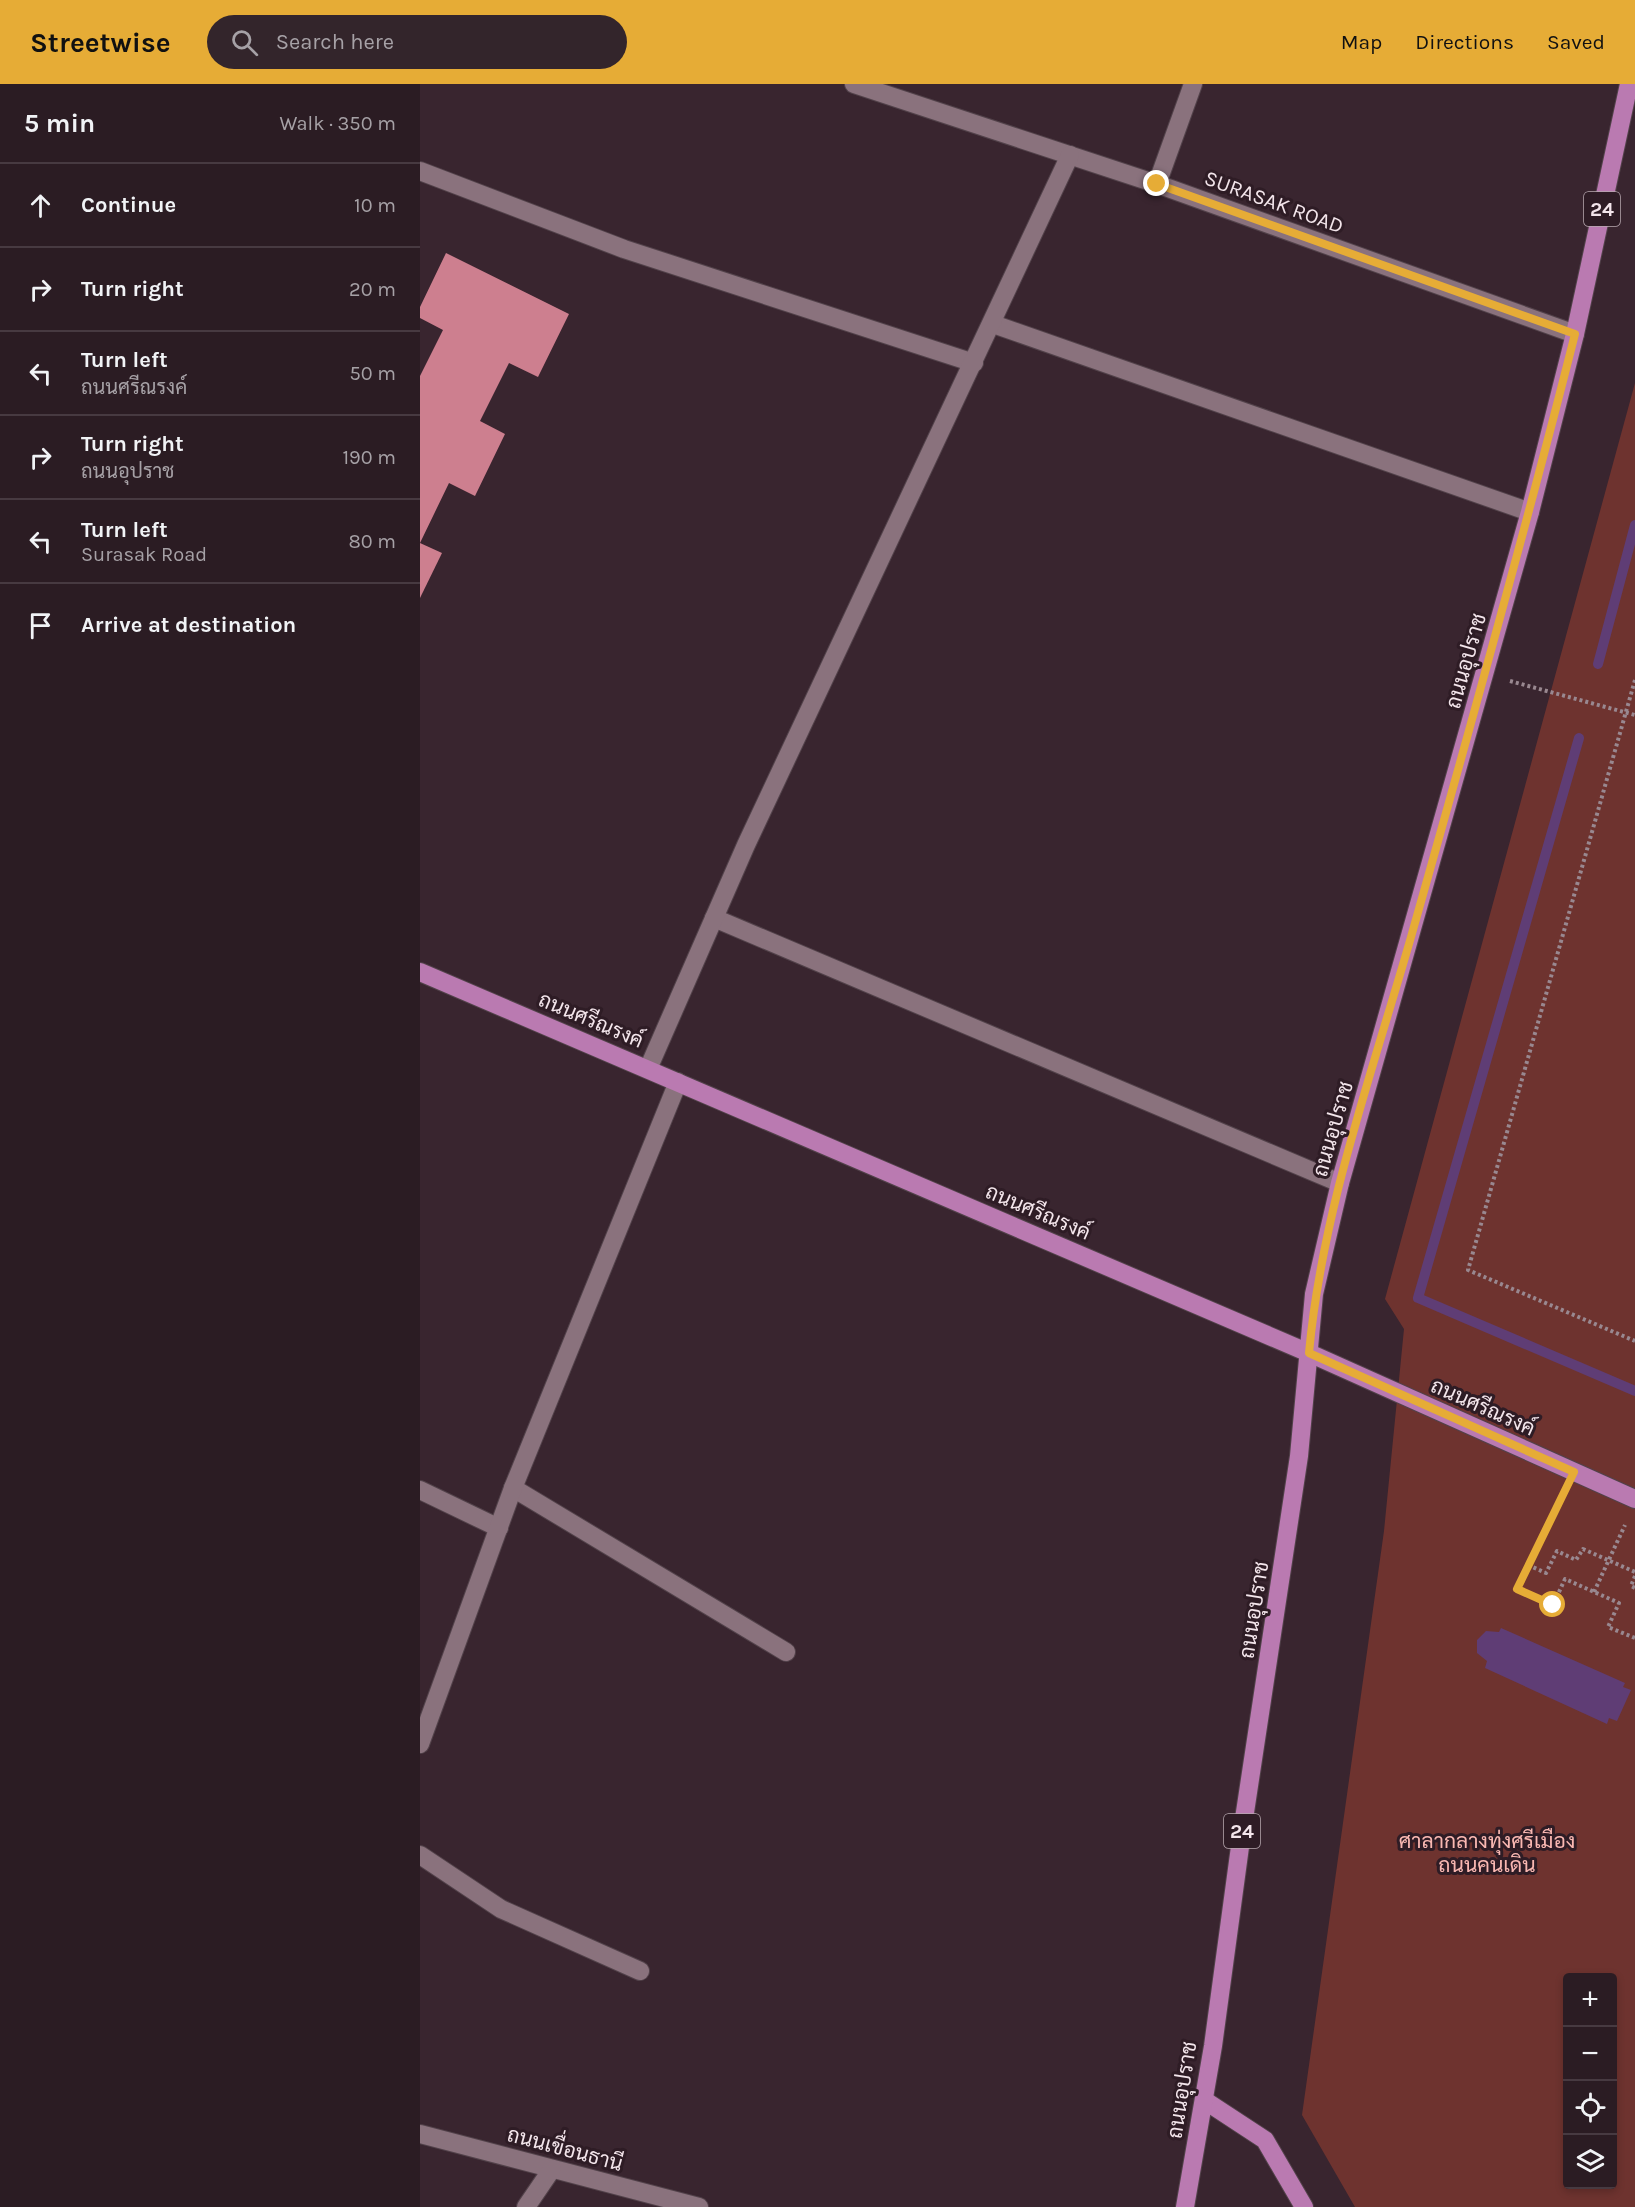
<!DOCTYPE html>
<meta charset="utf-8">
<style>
:root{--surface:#2b1c23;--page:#33252b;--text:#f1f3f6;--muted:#a6a1a6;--line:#473a41;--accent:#e6ac36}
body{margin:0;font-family:Karla,Sarabun,sans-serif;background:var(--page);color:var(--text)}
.controls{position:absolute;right:18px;bottom:18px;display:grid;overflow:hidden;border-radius:6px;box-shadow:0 3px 9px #0003}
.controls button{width:54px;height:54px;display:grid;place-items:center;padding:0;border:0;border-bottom:2px solid var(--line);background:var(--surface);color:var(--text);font:30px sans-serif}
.stop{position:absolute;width:18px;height:18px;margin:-14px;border:4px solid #e6ac36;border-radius:50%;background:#fff}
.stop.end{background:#e6ac36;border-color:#fff;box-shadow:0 2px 6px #0008}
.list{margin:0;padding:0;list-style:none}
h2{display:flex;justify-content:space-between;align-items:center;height:78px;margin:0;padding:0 24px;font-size:26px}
h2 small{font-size:20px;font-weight:400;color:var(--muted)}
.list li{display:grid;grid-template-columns:39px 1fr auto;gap:18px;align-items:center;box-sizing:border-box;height:84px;padding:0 24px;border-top:2px solid var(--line)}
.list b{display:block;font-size:22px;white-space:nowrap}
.list p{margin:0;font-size:20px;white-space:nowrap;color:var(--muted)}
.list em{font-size:20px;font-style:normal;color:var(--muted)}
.icon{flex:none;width:33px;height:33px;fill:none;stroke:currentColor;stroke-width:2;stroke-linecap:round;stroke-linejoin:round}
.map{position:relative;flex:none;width:1215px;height:2123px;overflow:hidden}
header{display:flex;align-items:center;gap:36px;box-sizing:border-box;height:84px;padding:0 30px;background:var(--accent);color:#111}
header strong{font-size:28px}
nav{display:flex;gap:33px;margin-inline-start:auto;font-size:21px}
.search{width:420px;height:54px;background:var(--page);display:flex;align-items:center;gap:15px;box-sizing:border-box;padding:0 21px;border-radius:33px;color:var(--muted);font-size:22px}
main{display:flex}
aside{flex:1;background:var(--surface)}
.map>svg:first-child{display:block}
</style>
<header>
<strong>Streetwise</strong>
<div class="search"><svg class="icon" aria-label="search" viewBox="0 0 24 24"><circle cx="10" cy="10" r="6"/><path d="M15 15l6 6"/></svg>Search here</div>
<nav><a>Map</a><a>Directions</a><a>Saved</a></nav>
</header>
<main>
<aside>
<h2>5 min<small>Walk · 350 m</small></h2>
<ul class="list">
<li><svg class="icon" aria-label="ahead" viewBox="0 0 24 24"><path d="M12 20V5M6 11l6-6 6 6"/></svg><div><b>Continue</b></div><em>10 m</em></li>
<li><svg class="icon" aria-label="right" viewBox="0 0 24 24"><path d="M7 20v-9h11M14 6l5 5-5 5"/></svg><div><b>Turn right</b></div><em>20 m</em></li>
<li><svg class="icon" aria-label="left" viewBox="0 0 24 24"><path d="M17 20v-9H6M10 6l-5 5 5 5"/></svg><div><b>Turn left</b><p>ถนนศรีณรงค์</p></div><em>50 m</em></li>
<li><svg class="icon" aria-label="right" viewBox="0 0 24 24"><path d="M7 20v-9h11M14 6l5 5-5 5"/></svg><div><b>Turn right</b><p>ถนนอุปราช</p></div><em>190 m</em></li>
<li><svg class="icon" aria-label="left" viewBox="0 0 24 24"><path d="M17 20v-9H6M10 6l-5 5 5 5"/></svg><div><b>Turn left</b><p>Surasak Road</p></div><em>80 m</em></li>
<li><svg class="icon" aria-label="arrive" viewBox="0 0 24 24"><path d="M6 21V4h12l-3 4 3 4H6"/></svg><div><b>Arrive at destination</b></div></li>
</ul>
</aside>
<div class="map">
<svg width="1215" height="2123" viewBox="0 0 1215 2123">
<rect width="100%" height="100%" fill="#39252f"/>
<path fill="#6e332f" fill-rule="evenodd" d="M1215 299V2123H935L882 2031 964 1447 984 1245 965 1215ZM1148 1894H1192V2100H1148Z"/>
<polygon fill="#5f3d75" points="1081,1544 1205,1599 1203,1603 1211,1606 1197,1637 1189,1634 1187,1640 1065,1584 1067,1577 1057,1569 1057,1556 1066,1547 1079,1548"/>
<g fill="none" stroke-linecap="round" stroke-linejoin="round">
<g stroke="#5f3d75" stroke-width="10">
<polyline points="1178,580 1215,441"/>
<polyline points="1159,654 998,1214 1215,1307"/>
</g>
</g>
<g fill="#cd7f8f">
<polygon points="26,169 149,230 118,293 89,279 60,337 85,350 55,412 29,399 0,459 0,292 23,246 0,234 0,223"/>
<polygon points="0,459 22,469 0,514"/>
</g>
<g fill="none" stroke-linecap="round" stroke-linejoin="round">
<g stroke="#52424a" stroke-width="20">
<g id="minor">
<polyline points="434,0 737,100 1155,250"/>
<polyline points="0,87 204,165 554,279"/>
<polyline points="737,100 773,0"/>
<polyline points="573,240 1110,428"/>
<polyline points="294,834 920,1099"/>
<polyline points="228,985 326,761 650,71"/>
<polyline points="93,1404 366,1568"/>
<polyline points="0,1406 79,1444"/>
<polyline points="0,1660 93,1404 258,998"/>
<polyline points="0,1771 81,1825 220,1887"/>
<polyline points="0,2050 279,2123"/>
<polyline points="106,2123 132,2085"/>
</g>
</g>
<g stroke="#52424a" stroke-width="20">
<g id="major">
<polyline points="0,888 889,1269 1215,1415"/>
<polyline points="784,2016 845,2056 884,2123"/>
<polyline points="765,2123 793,1962 822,1748 879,1372 894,1210 920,1099 1110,428 1155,250 1209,0"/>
</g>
</g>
<g stroke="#998890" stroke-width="4" stroke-dasharray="3 3" stroke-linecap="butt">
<polyline points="1215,596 1048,1186 1215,1257"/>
<polyline points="1090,597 1215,631"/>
<polyline points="1142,1413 1097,1505 1133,1521 1145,1495 1199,1519 1188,1543 1215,1554"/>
<polyline points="1108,1481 1126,1489 1137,1467 1156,1476 1163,1465 1215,1488"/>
<polyline points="1215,1492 1211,1502 1215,1504"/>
<polyline points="1174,1508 1205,1441"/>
</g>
<use href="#minor" stroke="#8a727d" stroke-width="18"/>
<use href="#major" stroke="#ba7ab1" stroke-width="18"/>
</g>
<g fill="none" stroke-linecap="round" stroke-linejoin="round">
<path stroke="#e6ac36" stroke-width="8" d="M737 100 1155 250C1104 452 1048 652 991 853 952 989 902 1127 889 1269L1154 1388 1097 1505 1133 1521"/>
</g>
<g text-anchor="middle" stroke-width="6" stroke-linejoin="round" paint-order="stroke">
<g fill="#2e1c25" stroke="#b8a9b0" stroke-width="1.5">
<rect x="1164" y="108" width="36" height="34" rx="4.5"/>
<rect x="804" y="1730" width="36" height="34" rx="4.5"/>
</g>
<g font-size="20" font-weight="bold" fill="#f3e5eb">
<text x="1182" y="132">24</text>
<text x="822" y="1754">24</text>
</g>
<g font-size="21" fill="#f3e5eb" stroke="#2e1c25">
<text transform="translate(854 118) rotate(20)" y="7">SURASAK ROAD</text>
<text transform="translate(1046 577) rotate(-74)" y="7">ถนนอุปราช</text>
<text transform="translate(171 936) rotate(23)" y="7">ถนนศรีณรงค์</text>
<text transform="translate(913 1045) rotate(-74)" y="7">ถนนอุปราช</text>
<text transform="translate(618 1128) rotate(23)" y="7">ถนนศรีณรงค์</text>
<text transform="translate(1063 1323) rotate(24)" y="7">ถนนศรีณรงค์</text>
<text transform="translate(834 1526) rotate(-81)" y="7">ถนนอุปราช</text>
<text transform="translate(762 2006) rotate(-81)" y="7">ถนนอุปราช</text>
<text transform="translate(145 2065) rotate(15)" y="7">ถนนเขื่อนธานี</text>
</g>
<g font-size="21" fill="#fab8b2" stroke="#2e1c25">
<text x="1067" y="1764">ศาลากลางทุ่งศรีเมือง<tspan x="1067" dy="24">ถนนคนเดิน</tspan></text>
</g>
</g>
</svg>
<div class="controls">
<button>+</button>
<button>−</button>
<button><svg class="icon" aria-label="locate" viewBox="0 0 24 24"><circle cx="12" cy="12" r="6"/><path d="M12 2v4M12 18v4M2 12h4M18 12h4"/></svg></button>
<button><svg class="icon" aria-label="layers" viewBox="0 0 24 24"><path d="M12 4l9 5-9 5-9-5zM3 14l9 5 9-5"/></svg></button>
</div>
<div class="stop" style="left:1133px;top:1521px"></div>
<div class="stop end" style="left:737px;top:100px"></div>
</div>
</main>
